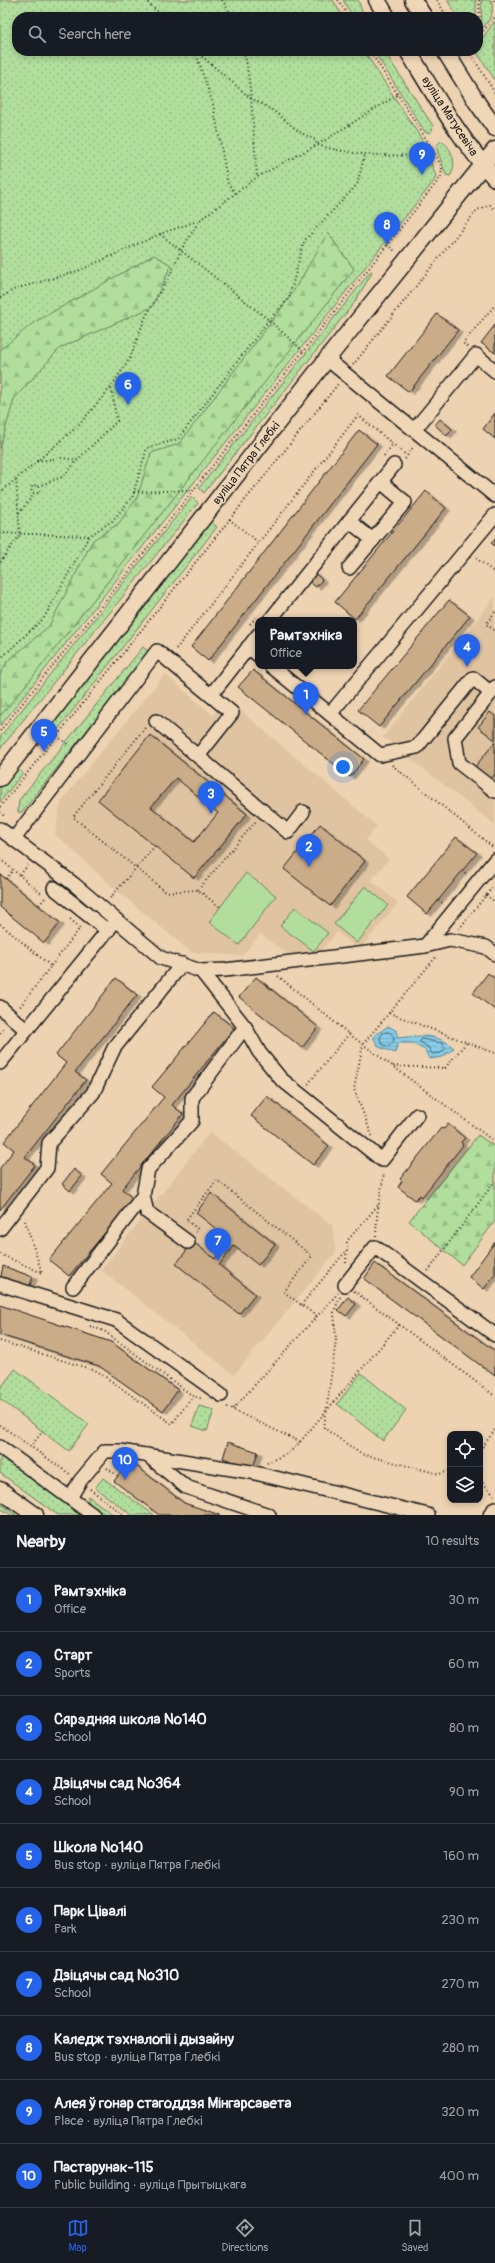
<!DOCTYPE html>
<meta charset="utf-8">
<style>
:root{--surface:#171b24;--page:#20242c;--text:#f1f3f6;--muted:#9ea1a6;--line:#363941;--accent:#2563eb}
body{margin:0;font-family:Pangolin,sans-serif;background:var(--page);color:var(--text)}
.controls{position:absolute;right:12px;bottom:12px;display:grid;overflow:hidden;border-radius:8px;box-shadow:0 2px 6px #0003}
.controls button{width:36px;height:36px;display:grid;place-items:center;padding:0;border:0;border-bottom:1px solid var(--line);background:var(--surface);color:var(--text);font:20px sans-serif}
.you{position:absolute;left:343px;top:767px;width:14px;height:14px;margin:-10px;border:3px solid #fff;border-radius:50%;background:#1a73e8;box-shadow:0 0 0 6px #1a73e833}
.badge{display:grid;place-items:center;width:26px;height:26px;border-radius:50%;background:var(--accent);color:#fff;font-size:13px;font-weight:700}
.pin{position:absolute;translate:-50% -33px;filter:drop-shadow(0 1px 2px #0008)}
.pin::after{content:'';position:absolute;top:21px;width:14px;height:12px;background:inherit;clip-path:polygon(0 0,100% 0,50% 100%)}
.popup{position:absolute;left:255px;top:617px;width:102px;height:52px;box-sizing:border-box;display:grid;place-content:center;border-radius:8px;background:var(--surface);filter:drop-shadow(0 1px 3px #0005);font-size:13px;white-space:nowrap;color:var(--muted)}
.popup b{font-size:15px;color:var(--text)}
.popup::after{content:'';position:absolute;left:50%;top:100%;margin-left:-8px;border:8px solid transparent;border-top-color:var(--surface)}
.list{margin:0;padding:0;list-style:none}
h2{display:flex;justify-content:space-between;align-items:center;height:52px;margin:0;padding:0 16px;font-size:17px}
h2 small{font-size:13px;font-weight:400;color:var(--muted)}
.list li{display:grid;grid-template-columns:26px 1fr auto;gap:12px;align-items:center;box-sizing:border-box;height:64px;padding:0 16px;border-top:1px solid var(--line)}
.list b{display:block;font-size:15px;white-space:nowrap}
.list p{margin:0;font-size:13px;white-space:nowrap;color:var(--muted)}
.list em{font-size:13px;font-style:normal;color:var(--muted)}
.icon{flex:none;width:22px;height:22px;fill:none;stroke:currentColor;stroke-width:2;stroke-linecap:round;stroke-linejoin:round}
.map{position:relative;flex:none;width:495px;height:1515px;overflow:hidden}
.search{position:absolute;background:var(--surface);box-shadow:0 2px 6px #0003;left:12px;right:12px;top:12px;height:44px;display:flex;align-items:center;gap:10px;box-sizing:border-box;padding:0 14px;border-radius:16px;color:var(--muted);font-size:15px}
.sheet{height:692px;background:var(--surface)}
nav{display:flex;justify-content:space-around;align-items:center;box-sizing:border-box;height:56px;border-top:1px solid var(--line);background:var(--surface);font-size:11px;color:var(--muted)}
nav a{display:grid;justify-items:center;gap:2px}
nav .on{color:var(--accent)}
.map>svg:first-child{display:block}
</style>
<div class="map">
<svg width="495" height="1515" viewBox="0 0 495 1515">
<defs>
<pattern id="green-dots" width="8" height="8" patternUnits="userSpaceOnUse"><rect width="8" height="8" fill="#b1de9d"/><path d="M2 2h.1M6 6h.1" fill="none" stroke="#98be87" stroke-width="1.8" stroke-linecap="round"/></pattern>
<pattern id="forest-firs" width="22" height="20" patternUnits="userSpaceOnUse"><rect width="22" height="20" fill="#b1de9d"/><path d="M5 1l3.5 6h-7zM16 11l3.5 6h-7z" fill="#98be87"/></pattern>
<pattern id="water-rules" width="6" height="5" patternUnits="userSpaceOnUse"><rect width="6" height="5" fill="#87cde9"/><path d="M0 2.5h6" fill="none" stroke="#74afc7"/></pattern>
<filter id="shadow"><feDropShadow dx="4.5" dy="2.5" stdDeviation="0" flood-color="#0004"/></filter>
</defs>
<rect width="100%" height="100%" fill="#eed3b2"/>
<filter id="ink" filterUnits="userSpaceOnUse"><feTurbulence type="fractalNoise" baseFrequency=".025" numOctaves="2"/><feDisplacementMap in="SourceGraphic" scale="8" xChannelSelector="R" yChannelSelector="G"/><feConvolveMatrix kernelMatrix="1 2 1 2 8 2 1 2 1" color-interpolation-filters="sRGB"/></filter>
<g filter="url(#ink)">
<g fill="#e0c4a2">
<polygon points="495,597 495,825 383,737"/>
<polygon points="165,674 213,715 227,699 377,826 366,840 389,859 371,880 398,903 359,950 337,932 321,951 288,954 260,934 242,956 191,952 116,890 55,834 61,801"/>
<polygon points="210,1132 332,1225 336,1252 234,1375 101,1270"/>
</g>
<g fill="url(#green-dots)" stroke="#667d5c">
<polygon points="0,0 333,0 343,17 17,17 17,51 364,51 421,138 436,176 434,181 0,726"/>
<polygon points="343,0 358,0 364,17 353,17"/>
<polygon points="447,0 476,0 476,17 458,17"/>
<path d="M481 0H491C495 13 490 19 482 29Z"/>
<polygon points="495,21 495,80 476,51 478,51 478,44"/>
<polygon points="374,51 384,51 433,126 431,133 425,132"/>
<path d="M441 141C452 147 458 165 450 176L446 175 436 146Z"/>
<polygon points="371,271 372,273 354,303 204,493 199,488"/>
<polygon points="192,497 198,503 0,749 0,737"/>
<polygon points="210,521 217,527 48,742 41,736"/>
<polygon points="143,647 149,652 22,812 18,812 19,800"/>
<polygon points="14,767 23,773 0,802 0,784"/>
<polygon points="15,1369 89,1424 69,1451 0,1399 0,1389"/>
<polygon points="361,1373 406,1410 383,1441 337,1404"/>
<polygon points="199,1406 214,1410 207,1431 192,1426"/>
<polygon points="0,1456 80,1515 58,1515 0,1473"/>
<polygon points="103,1478 154,1515 132,1515 95,1488"/>
<path d="M88 1496 114 1515C103 1515 95 1509 88 1501Z"/>
<polygon points="0,1503 16,1515 11,1515 0,1508"/>
</g>
<g fill="url(#forest-firs)" stroke="#667d5c">
<polygon points="328,233 354,269 31,679 0,716 0,675 7,662 49,626 93,540 118,524 137,498 151,453 179,444 290,297"/>
<polygon points="154,255 171,265 152,307 60,348 14,399 0,448 0,350 33,323"/>
<polygon points="478,1135 495,1147 495,1221 462,1265 409,1221"/>
</g>
<g fill="#b1de9d" stroke="#667d5c">
<polygon points="246,873 276,896 239,945 209,922"/>
<polygon points="365,886 388,905 357,943 334,924"/>
<polygon points="295,907 328,933 314,951 280,926"/>
</g>
<path fill="url(#water-rules)" stroke="#5c8697" d="M388 1026 397 1031V1038C419 1036 435 1032 454 1048L443 1057 429 1059 425 1050 411 1043H398L395 1053 379 1047 373 1037Z"/>
<g fill="none" stroke-linecap="round" stroke-linejoin="round">
<g stroke="#47636e" stroke-width="1">
<circle cx="387" cy="1039" r="7"/>
<polygon points="422,1039 442,1043 446,1048 441,1053 432,1054 428,1047 420,1042"/>
</g>
</g>
<g fill="#cbac88" stroke="#1c1c1c" fill-rule="evenodd" filter="url(#shadow)">
<polygon points="437,314 458,330 409,392 388,376"/>
<polygon points="495,325 495,353 481,343"/>
<polygon points="495,413 495,439 483,429"/>
<polygon points="440,419 452,429 447,436 435,425"/>
<polygon points="359,430 377,444 208,661 191,647"/>
<polygon points="426,491 446,508 355,619 335,602"/>
<polygon points="495,538 495,546 491,543"/>
<polygon points="314,572 322,580 316,587 307,580"/>
<polygon points="449,600 470,616 379,727 358,710"/>
<polygon points="253,670 364,759 350,777 238,687"/>
<polygon points="490,712 495,716 495,740 478,727"/>
<path d="M150 735 247 814 194 878 98 800ZM176 778 218 813 194 842 151 807Z"/>
<polygon points="495,742 495,774 490,780 474,768"/>
<polygon points="320,824 365,861 330,906 284,869"/>
<polygon points="456,837 477,853 427,914 407,897"/>
<polygon points="0,874 60,923 44,943 0,907"/>
<polygon points="488,973 495,979 495,1010 473,993"/>
<polygon points="256,977 318,1027 302,1048 239,997"/>
<polygon points="116,978 137,995 75,1072 86,1080 25,1157 35,1165 0,1210 0,1168 14,1150 4,1142 66,1063 56,1055"/>
<polygon points="214,1012 234,1028 172,1105 183,1114 122,1189 133,1199 69,1276 49,1260 112,1183 101,1174 164,1097 152,1087"/>
<polygon points="267,1096 329,1146 313,1165 251,1116"/>
<polygon points="448,1124 465,1138 461,1142 463,1145 422,1197 420,1195 415,1200 398,1187 402,1181 400,1179 441,1128 444,1129"/>
<polygon points="74,1169 82,1176 70,1191 62,1184"/>
<polygon points="211,1193 275,1244 258,1265 234,1246 219,1265 255,1294 239,1314 176,1264 193,1242 215,1259 230,1240 196,1213"/>
<polygon points="495,1242 495,1274 484,1289 469,1277"/>
<polygon points="375,1263 495,1351 495,1376 364,1279"/>
<polygon points="3,1266 33,1277 28,1290 0,1281"/>
<polygon points="348,1297 356,1304 346,1316 338,1310"/>
<polygon points="0,1305 111,1342 178,1390 163,1411 99,1366 0,1335"/>
<polygon points="228,1442 258,1452 253,1468 223,1458"/>
<polygon points="130,1461 184,1503 220,1515 159,1515 114,1481"/>
</g>
<g fill="none" stroke-linecap="round" stroke-linejoin="round">
<g stroke="#1c1c1c" stroke-width="16">
<g id="minor">
<polyline points="327,359 495,496"/>
<polyline points="415,429 476,355 495,371"/>
<polyline points="349,521 373,540"/>
<polyline points="349,568 405,502 381,482"/>
<polyline points="270,620 394,465"/>
<polyline points="248,647 258,655"/>
<polyline points="271,666 380,755 417,747 473,678 491,693 495,687"/>
<polyline points="491,693 455,738 459,763 495,791"/>
<polyline points="211,695 258,635"/>
<polyline points="330,714 495,515"/>
<polyline points="156,721 288,832 303,812"/>
<polyline points="0,829 75,885 161,958 201,971 225,970 425,946 450,940 486,947 495,954"/>
<polyline points="14,839 157,651 232,713 198,756"/>
<polyline points="54,888 108,931"/>
<polyline points="425,946 495,860"/>
<polyline points="201,971 245,1027 259,1052 281,1079 382,1160 417,1115"/>
<polyline points="0,1007 26,1030"/>
<polyline points="0,1063 116,920"/>
<polyline points="143,1196 147,1212 188,1242"/>
<polyline points="0,1229 47,1168 49,1143 93,1093 114,1048 182,964"/>
<polyline points="0,1284 116,1320 221,1395"/>
<polyline points="345,1285 375,1247 495,1335"/>
<polyline points="73,1287 143,1196 148,1169 192,1121 192,1098 245,1027"/>
<polyline points="0,1447 93,1515"/>
<polyline points="147,1455 186,1487 269,1515"/>
<polyline points="70,1498 80,1481 105,1451 120,1451 251,1472 428,1515"/>
<polyline points="490,1515 495,1508"/>
</g>
</g>
<g stroke="#1c1c1c" stroke-width="19">
<g id="major">
<polyline points="377,0 387,17"/>
<polyline points="413,0 424,17"/>
<path d="M408 51C435 95 460 140 495 178"/>
<polyline points="445,51 478,104 495,128"/>
<polyline points="0,778 327,359 495,150"/>
<polyline points="0,1490 35,1515"/>
</g>
</g>
<g stroke="#1c1c1c" stroke-width="2" stroke-dasharray="1 3" stroke-linecap="butt">
<polyline points="145,0 164,17"/>
<polyline points="222,0 233,17"/>
<polyline points="338,0 349,17"/>
<polyline points="437,0 447,17"/>
<polyline points="479,0 480,34"/>
<polyline points="494,0 495,3"/>
<polyline points="478,37 495,17"/>
<polyline points="195,51 213,104 228,184 235,192"/>
<polyline points="196,51 249,97 274,111 298,131 315,140 317,145 397,95"/>
<polyline points="244,51 247,65 251,97 257,177"/>
<polyline points="469,51 495,93"/>
<polyline points="412,155 432,148"/>
<polyline points="160,234 269,320 303,351"/>
<polyline points="387,245 395,251"/>
<polyline points="0,298 15,289 78,271 160,234 200,220"/>
<polyline points="467,347 463,343 495,305"/>
<polyline points="353,365 477,210 490,205 495,210"/>
<polyline points="384,456 393,444"/>
<polyline points="405,459 414,446"/>
<polyline points="37,461 61,458 77,460 117,421 111,387"/>
<polyline points="39,486 39,493 32,493 31,489 33,485 39,486 64,476 77,460"/>
<polyline points="134,492 193,490"/>
<path d="M0 493 78 426 111 387 130 358 145 318 171 273 181 250 200 220 257 177 317 145C355 156 396 158 435 153"/>
<polyline points="19,513 34,494"/>
<polyline points="229,519 258,542"/>
<polyline points="0,533 89,536 112,521 132,498 147,448 178,439 269,320 289,298 304,241 357,185 365,154"/>
<polyline points="476,558 495,573"/>
<polyline points="0,562 20,535 16,478"/>
<polyline points="495,612 486,624 495,631"/>
<polyline points="250,624 258,615"/>
<polyline points="176,649 358,415 406,455"/>
<polyline points="0,659 44,618 89,536"/>
<polyline points="145,728 73,817 166,892 198,890 220,907"/>
<polyline points="0,731 127,574 441,177 442,168 435,153 370,51"/>
<polyline points="57,736 70,746"/>
<polyline points="392,765 494,848"/>
<polyline points="0,807 338,384"/>
<polyline points="0,812 5,817"/>
<polyline points="0,859 42,894"/>
<polyline points="462,870 467,875"/>
<polyline points="20,875 28,865"/>
<polyline points="6,879 13,870"/>
<polyline points="198,890 256,821"/>
<polyline points="486,895 495,902"/>
<polyline points="110,898 155,846"/>
<polyline points="438,900 444,904"/>
<polyline points="39,905 46,897"/>
<polyline points="0,924 51,966 19,1008"/>
<polyline points="459,929 495,884"/>
<polyline points="51,966 80,928 69,918"/>
<polyline points="278,976 349,1034 495,1142"/>
<polyline points="389,1013 495,1053"/>
<polyline points="0,1033 4,1028"/>
<polyline points="393,1066 445,1068 467,1042"/>
<polyline points="308,1084 349,1034"/>
<polyline points="372,1136 354,1089 363,1044 436,957"/>
<polyline points="196,1232 198,1229 186,1220 217,1180 312,1256 284,1292 318,1317"/>
<polyline points="376,1236 377,1216 384,1173"/>
<polyline points="0,1254 42,1273 24,1218"/>
<polyline points="346,1263 347,1241 379,1204"/>
<polyline points="428,1271 495,1181"/>
<polyline points="354,1291 495,1396"/>
<polyline points="340,1297 334,1312 336,1340 324,1428 361,1454 439,1474 450,1471"/>
<polyline points="301,1305 346,1251"/>
<polyline points="90,1326 104,1331 193,1396 203,1399"/>
<polyline points="0,1341 97,1371 172,1424 193,1396"/>
<polyline points="227,1407 300,1442"/>
<polyline points="233,1409 338,1293"/>
<polyline points="0,1425 71,1475"/>
<polyline points="30,1447 43,1431"/>
<polyline points="480,1450 495,1430"/>
<polyline points="267,1463 290,1452 300,1442 399,1325"/>
<polyline points="107,1468 118,1476"/>
<polyline points="480,1480 494,1495"/>
<polyline points="90,1489 124,1515"/>
</g>
<use href="#minor" stroke="#efd6b7" stroke-width="13"/>
<use href="#major" stroke="#efd6b7" stroke-width="16"/>
</g>
</g>
<g text-anchor="middle" stroke-width="3" stroke-linejoin="round" paint-order="stroke">
<g font-size="12" fill="#1c1c1c" stroke="#efd6b7">
<text transform="translate(450 116) rotate(57)" y="4">вуліца Матусевіча</text>
<text transform="translate(246 463) rotate(-52)" y="4">вуліца Пятра Глебкі</text>
</g>
</g>
</svg>
<div class="controls">
<button><svg class="icon" aria-label="locate" viewBox="0 0 24 24"><circle cx="12" cy="12" r="6"/><path d="M12 2v4M12 18v4M2 12h4M18 12h4"/></svg></button>
<button><svg class="icon" aria-label="layers" viewBox="0 0 24 24"><path d="M12 4l9 5-9 5-9-5zM3 14l9 5 9-5"/></svg></button>
</div>
<div class="you"></div>
<div class="pin badge" style="left:306px;top:715px">1</div>
<div class="popup"><b>Рамтэхніка</b>Office</div>
<div class="pin badge" style="left:309px;top:867px">2</div>
<div class="pin badge" style="left:211px;top:814px">3</div>
<div class="pin badge" style="left:467px;top:667px">4</div>
<div class="pin badge" style="left:44px;top:752px">5</div>
<div class="pin badge" style="left:128px;top:405px">6</div>
<div class="pin badge" style="left:218px;top:1261px">7</div>
<div class="pin badge" style="left:387px;top:245px">8</div>
<div class="pin badge" style="left:422px;top:175px">9</div>
<div class="pin badge" style="left:125px;top:1480px">10</div>
<div class="search"><svg class="icon" aria-label="search" viewBox="0 0 24 24"><circle cx="10" cy="10" r="6"/><path d="M15 15l6 6"/></svg>Search here</div>
</div>
<section class="sheet">
<h2>Nearby<small>10 results</small></h2>
<ul class="list">
<li><span class="badge">1</span><div><b>Рамтэхніка</b><p>Office</p></div><em>30 m</em></li>
<li><span class="badge">2</span><div><b>Старт</b><p>Sports</p></div><em>60 m</em></li>
<li><span class="badge">3</span><div><b>Сярэдняя школа №140</b><p>School</p></div><em>80 m</em></li>
<li><span class="badge">4</span><div><b>Дзіцячы сад №364</b><p>School</p></div><em>90 m</em></li>
<li><span class="badge">5</span><div><b>Школа №140</b><p>Bus stop · вуліца Пятра Глебкі</p></div><em>160 m</em></li>
<li><span class="badge">6</span><div><b>Парк Цівалі</b><p>Park</p></div><em>230 m</em></li>
<li><span class="badge">7</span><div><b>Дзіцячы сад №310</b><p>School</p></div><em>270 m</em></li>
<li><span class="badge">8</span><div><b>Каледж тэхналогіі і дызайну</b><p>Bus stop · вуліца Пятра Глебкі</p></div><em>280 m</em></li>
<li><span class="badge">9</span><div><b>Алея ў гонар стагоддзя Мінгарсавета</b><p>Place · вуліца Пятра Глебкі</p></div><em>320 m</em></li>
<li><span class="badge">10</span><div><b>Пастарунак-115</b><p>Public building · вуліца Прытыцкага</p></div><em>400 m</em></li>
</ul>
</section>
<nav>
<a class="on"><svg class="icon" aria-label="map" viewBox="0 0 24 24"><path d="M3 6l6-2 6 2 6-2v14l-6 2-6-2-6 2zM9 4v14M15 6v14"/></svg>Map</a>
<a><svg class="icon" aria-label="directions" viewBox="0 0 24 24"><path d="M12 3l9 9-9 9-9-9zM9 14v-3h6M13 9l2 2-2 2"/></svg>Directions</a>
<a><svg class="icon" aria-label="saved" viewBox="0 0 24 24"><path d="M7 4h10v16l-5-4-5 4z"/></svg>Saved</a>
</nav>
